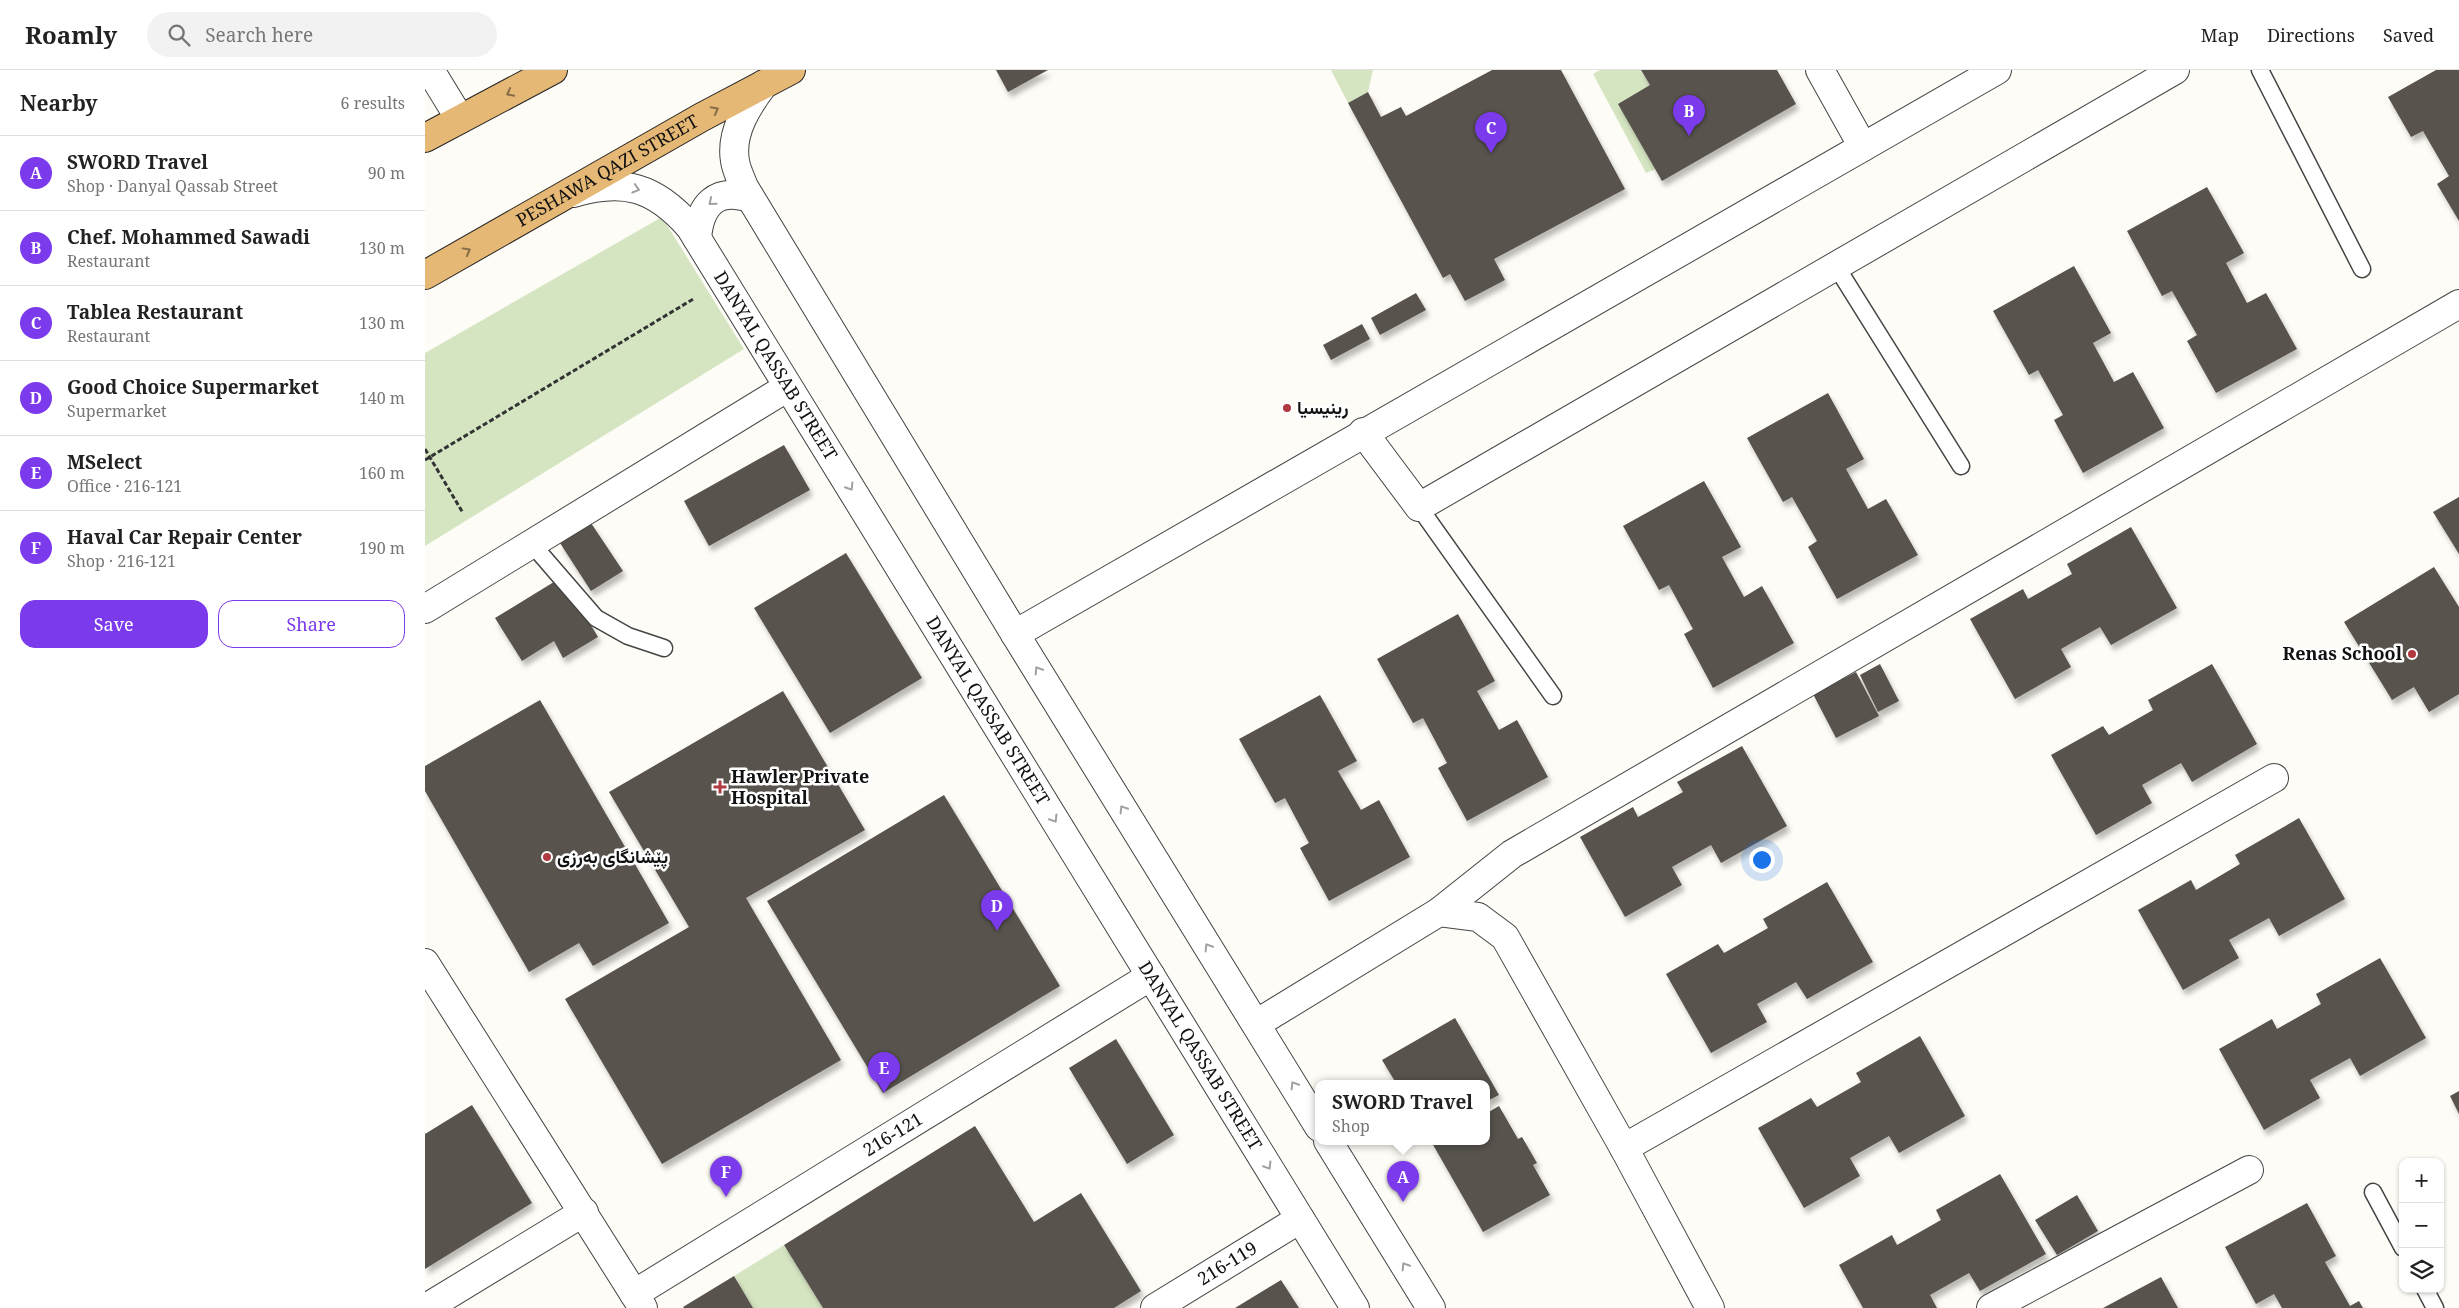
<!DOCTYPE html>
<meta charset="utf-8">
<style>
:root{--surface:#fff;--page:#f2f2f2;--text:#222;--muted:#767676;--line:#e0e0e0;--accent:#7c3aed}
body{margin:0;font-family:"Noto Serif",Vazirmatn,serif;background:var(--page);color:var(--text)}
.controls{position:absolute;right:15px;bottom:15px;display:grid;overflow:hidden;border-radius:10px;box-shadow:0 1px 4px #0004}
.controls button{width:45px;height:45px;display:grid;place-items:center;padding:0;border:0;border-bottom:1px solid var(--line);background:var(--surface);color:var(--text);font:25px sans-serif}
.you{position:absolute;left:1336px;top:789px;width:18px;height:18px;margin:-12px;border:4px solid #fff;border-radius:50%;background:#1a73e8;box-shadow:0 0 0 8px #1a73e833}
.badge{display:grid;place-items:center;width:32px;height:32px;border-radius:50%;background:var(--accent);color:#fff;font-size:16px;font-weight:700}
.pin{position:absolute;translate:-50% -41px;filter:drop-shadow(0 1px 2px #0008)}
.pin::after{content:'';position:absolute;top:26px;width:18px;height:15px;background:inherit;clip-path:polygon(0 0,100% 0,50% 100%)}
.popup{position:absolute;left:890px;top:1010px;width:175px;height:65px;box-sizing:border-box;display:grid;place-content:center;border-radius:10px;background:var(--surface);filter:drop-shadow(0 1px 4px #0005);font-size:16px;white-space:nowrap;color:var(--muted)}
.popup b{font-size:19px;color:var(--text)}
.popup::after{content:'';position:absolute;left:50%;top:100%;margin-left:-10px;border:10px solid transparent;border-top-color:var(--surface)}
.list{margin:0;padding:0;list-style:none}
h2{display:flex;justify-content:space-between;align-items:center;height:65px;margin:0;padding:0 20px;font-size:21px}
h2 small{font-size:16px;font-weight:400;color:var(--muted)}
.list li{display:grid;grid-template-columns:32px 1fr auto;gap:15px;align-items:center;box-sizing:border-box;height:75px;padding:0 20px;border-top:1px solid var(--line)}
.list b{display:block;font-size:19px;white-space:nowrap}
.list p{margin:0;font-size:16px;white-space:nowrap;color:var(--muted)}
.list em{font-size:16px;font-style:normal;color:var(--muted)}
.actions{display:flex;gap:10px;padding:15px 20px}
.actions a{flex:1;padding:11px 0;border:1px solid var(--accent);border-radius:15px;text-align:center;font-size:18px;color:var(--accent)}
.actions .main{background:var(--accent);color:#fff}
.icon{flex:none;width:28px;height:28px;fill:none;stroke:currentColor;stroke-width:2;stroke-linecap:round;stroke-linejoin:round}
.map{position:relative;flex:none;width:2034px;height:1238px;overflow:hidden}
header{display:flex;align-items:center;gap:30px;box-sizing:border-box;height:70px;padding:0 25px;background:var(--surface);border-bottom:1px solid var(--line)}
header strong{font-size:24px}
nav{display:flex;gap:28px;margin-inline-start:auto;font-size:18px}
.search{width:350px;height:45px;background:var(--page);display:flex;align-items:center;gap:12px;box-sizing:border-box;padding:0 18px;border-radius:28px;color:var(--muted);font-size:19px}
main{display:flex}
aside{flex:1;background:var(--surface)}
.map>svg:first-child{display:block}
</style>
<header>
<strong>Roamly</strong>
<div class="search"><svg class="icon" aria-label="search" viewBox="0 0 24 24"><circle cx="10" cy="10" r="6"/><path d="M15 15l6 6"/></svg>Search here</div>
<nav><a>Map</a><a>Directions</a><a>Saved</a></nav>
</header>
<main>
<aside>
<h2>Nearby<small>6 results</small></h2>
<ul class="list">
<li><span class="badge">A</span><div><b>SWORD Travel</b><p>Shop · Danyal Qassab Street</p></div><em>90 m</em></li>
<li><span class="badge">B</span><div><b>Chef. Mohammed Sawadi</b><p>Restaurant</p></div><em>130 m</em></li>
<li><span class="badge">C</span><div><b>Tablea Restaurant</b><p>Restaurant</p></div><em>130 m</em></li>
<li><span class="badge">D</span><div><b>Good Choice Supermarket</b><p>Supermarket</p></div><em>140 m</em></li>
<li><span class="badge">E</span><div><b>MSelect</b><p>Office · 216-121</p></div><em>160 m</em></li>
<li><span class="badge">F</span><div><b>Haval Car Repair Center</b><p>Shop · 216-121</p></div><em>190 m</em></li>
</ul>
<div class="actions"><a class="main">Save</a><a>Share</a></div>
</aside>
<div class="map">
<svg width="2034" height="1238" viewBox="0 0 2034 1238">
<defs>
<filter id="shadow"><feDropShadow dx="3" dy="5.5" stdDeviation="2.5" flood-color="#0004"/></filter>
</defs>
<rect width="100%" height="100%" fill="#fefcf6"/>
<g fill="#d5e5c2">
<polygon points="906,0 948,0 943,22 923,33"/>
<polygon points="1175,0 1216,0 1225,15 1231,99 1221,103 1168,4"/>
<polygon points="237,147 319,279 0,476 0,283"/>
<polygon points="359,1175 398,1238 328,1238 309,1206"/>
</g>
<g fill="#58524e" filter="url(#shadow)">
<polygon points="571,0 623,0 583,22"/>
<polygon points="1067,0 1136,0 1200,119 1069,189 1080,210 1040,231 1025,204 1018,208 923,33 943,22 956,47 976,37 981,46"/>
<polygon points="1216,0 1352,0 1371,34 1237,111 1193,34 1225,15"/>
<polygon points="2011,0 2034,0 2034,151 2012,114 2024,106 1998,61 1986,67 1963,27"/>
<polygon points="1782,117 1819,183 1801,193 1822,233 1841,223 1872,279 1791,323 1762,271 1772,265 1747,221 1737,226 1702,161"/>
<polygon points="1649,196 1686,263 1668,273 1689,312 1708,302 1739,358 1658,403 1629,350 1638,345 1613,300 1604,305 1568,241"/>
<polygon points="991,223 1001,240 955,265 946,248"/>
<polygon points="937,254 945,269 906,290 898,275"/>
<polygon points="1403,323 1439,389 1421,399 1443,439 1461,429 1493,485 1412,529 1383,477 1392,471 1367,427 1358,432 1322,368"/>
<polygon points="359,375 385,420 284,476 259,431"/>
<polygon points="1279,411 1316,477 1297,487 1319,527 1337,516 1369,573 1288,618 1259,564 1268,559 1244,515 1234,520 1198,456"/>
<polygon points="2034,427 2034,484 2008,442"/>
<polygon points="166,453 198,501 166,521 135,473"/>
<polygon points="1706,457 1752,538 1686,575 1675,557 1636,579 1646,597 1590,629 1545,549 1598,519 1603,529 1647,504 1642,494"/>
<polygon points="421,483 497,608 405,663 329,538"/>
<polygon points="2009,497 2034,537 2034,624 2004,642 1989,617 1967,630 1919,552"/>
<polygon points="137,507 173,567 138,588 129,571 97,591 70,548"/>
<polygon points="1033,544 1070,611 1052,621 1074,660 1092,650 1123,707 1042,751 1013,698 1022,693 998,648 988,653 952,589"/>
<polygon points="1455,594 1474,631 1453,642 1435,605"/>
<polygon points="1787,594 1832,674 1767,712 1756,693 1717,715 1727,733 1671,765 1626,685 1678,656 1684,665 1728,640 1723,630"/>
<polygon points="1431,602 1454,646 1411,668 1388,624"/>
<polygon points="358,621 440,760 321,828 416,990 237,1094 140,929 264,857 184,722"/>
<polygon points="895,625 932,691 913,701 936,740 954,730 985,787 904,831 875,778 884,773 860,728 850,733 814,669"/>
<polygon points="115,630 244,853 168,896 154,873 104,902 0,721 0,696"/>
<polygon points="1317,676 1362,756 1296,793 1286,775 1247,797 1257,815 1200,847 1155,767 1208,737 1213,747 1258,722 1252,712"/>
<polygon points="519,725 635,916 458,1023 342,831"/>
<polygon points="1874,748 1920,829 1854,866 1844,848 1804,870 1814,888 1758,920 1713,840 1766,810 1771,820 1815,794 1810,785"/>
<polygon points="1402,812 1448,892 1382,929 1371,912 1332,934 1342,952 1286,983 1241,904 1293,874 1299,883 1343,858 1338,849"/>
<polygon points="1955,888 2001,968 1935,1006 1925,988 1885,1010 1895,1028 1839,1060 1794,979 1847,949 1852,959 1896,934 1891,924"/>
<polygon points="1030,948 1074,1025 1062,1031 1062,1013 971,1013 957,990"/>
<polygon points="1495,966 1540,1046 1474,1083 1464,1066 1425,1088 1435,1106 1379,1138 1333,1058 1386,1028 1392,1037 1436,1012 1431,1003"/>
<polygon points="691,969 749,1065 702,1094 644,998"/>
<polygon points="2034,1021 2034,1044 2025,1026"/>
<polygon points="47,1035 107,1133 0,1199 0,1064"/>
<polygon points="1074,1036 1093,1069 1097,1067 1112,1093 1108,1095 1125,1125 1058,1162 1007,1073 1012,1071 1062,1071 1062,1043"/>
<polygon points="550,1056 609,1152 656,1123 716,1221 689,1238 398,1238 359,1175"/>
<polygon points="1575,1104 1621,1184 1555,1221 1544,1203 1505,1225 1512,1238 1438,1238 1414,1195 1467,1165 1472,1175 1516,1150 1511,1140"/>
<polygon points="1652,1125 1673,1161 1632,1185 1610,1150"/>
<polygon points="1882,1133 1911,1186 1900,1192 1925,1236 1934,1231 1938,1238 1857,1238 1849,1224 1831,1234 1800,1177"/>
<polygon points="309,1206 328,1238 259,1238 258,1237"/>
<polygon points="1736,1207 1753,1238 1678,1238"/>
<polygon points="856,1210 874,1238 810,1238"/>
</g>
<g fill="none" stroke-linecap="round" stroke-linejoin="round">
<g stroke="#444" stroke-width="19">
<g id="service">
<polyline points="1835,0 1937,199"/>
<polyline points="1411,196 1536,396"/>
<polyline points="994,437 1128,626"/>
<polyline points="107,474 171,548 203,566 239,578"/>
<polyline points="1948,1122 1978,1178"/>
<polyline points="2000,1219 2010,1238"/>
</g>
</g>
<g stroke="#444" stroke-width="30">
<g id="minor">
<polyline points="5,0 35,49"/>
<polyline points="1395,0 1438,77"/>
<polyline points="938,362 994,437 1750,0"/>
<polyline points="0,539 363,317"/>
<polyline points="590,564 1572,0"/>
<polyline points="1014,842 1087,784 2034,234"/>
<polyline points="0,893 218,1238"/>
<polyline points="831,954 1014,842 1053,847 1080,867 1199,1078 1285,1238"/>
<polyline points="1199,1078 1849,708"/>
<path id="s1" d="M209 1224 726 906"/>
<polyline points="1,1238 159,1142"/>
<path id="s2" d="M730 1238 875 1149"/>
<polyline points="1566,1238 1824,1100"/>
</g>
</g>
<g stroke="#444" stroke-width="30">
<g id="tertiary">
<path d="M339 14C323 35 305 62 310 91 311 99 316 109 319 117L590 564 894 1057"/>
<path id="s3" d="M148 123C199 108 230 117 265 157L930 1238"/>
<path d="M272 168C275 135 291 117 325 128"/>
<polyline points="903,1071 1006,1238"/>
</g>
</g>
<g stroke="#222" stroke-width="30">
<g id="trunk">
<polyline points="0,68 128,0"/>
<path id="s4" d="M0 205 277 47 366 0"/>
</g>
</g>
<g stroke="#333" stroke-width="3" stroke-dasharray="5 2.5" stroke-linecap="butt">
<polyline points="0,379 38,443"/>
<polyline points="0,390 270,228"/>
</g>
<use href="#service" stroke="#fff" stroke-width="16"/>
<use href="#minor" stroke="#fff" stroke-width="28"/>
<use href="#tertiary" stroke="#fff" stroke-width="28"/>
<use href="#trunk" stroke="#e6b876" stroke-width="28"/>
</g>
<defs><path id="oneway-chevron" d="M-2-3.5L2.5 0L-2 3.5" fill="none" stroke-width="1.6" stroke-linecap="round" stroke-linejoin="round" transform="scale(1.25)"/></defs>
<g stroke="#866d49">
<use href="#oneway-chevron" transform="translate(85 23) rotate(152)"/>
<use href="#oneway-chevron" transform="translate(290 40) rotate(-28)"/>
<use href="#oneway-chevron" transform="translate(42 181) rotate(-29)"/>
</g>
<g stroke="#a0a0a0">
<use href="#oneway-chevron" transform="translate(211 119) rotate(16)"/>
<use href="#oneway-chevron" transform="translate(287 132) rotate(141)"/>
<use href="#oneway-chevron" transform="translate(425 417) rotate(58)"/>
<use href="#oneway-chevron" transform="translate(613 600) rotate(-122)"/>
<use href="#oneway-chevron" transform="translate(698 739) rotate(-122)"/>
<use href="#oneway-chevron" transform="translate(629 749) rotate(58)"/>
<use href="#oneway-chevron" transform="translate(783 877) rotate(-122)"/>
<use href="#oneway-chevron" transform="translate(869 1015) rotate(-122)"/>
<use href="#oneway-chevron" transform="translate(843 1096) rotate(58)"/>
<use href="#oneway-chevron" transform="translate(980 1196) rotate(-122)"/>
</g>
<g fill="#b13940" stroke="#fff" stroke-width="2">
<circle cx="862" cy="338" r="5"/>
<circle cx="1987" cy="584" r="5"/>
<path d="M292.5 709.5h5v5h5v5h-5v5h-5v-5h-5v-5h5z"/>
<circle cx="122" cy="787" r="5"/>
</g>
<g text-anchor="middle" stroke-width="5" stroke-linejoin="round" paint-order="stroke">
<g font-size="18" fill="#111" stroke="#fff">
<text dy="6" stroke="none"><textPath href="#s4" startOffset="210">PESHAWA QAZI STREET</textPath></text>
<text dy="6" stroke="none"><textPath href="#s3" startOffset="294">DANYAL QASSAB STREET</textPath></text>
<text dy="6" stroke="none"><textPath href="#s3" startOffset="699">DANYAL QASSAB STREET</textPath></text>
<text dy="6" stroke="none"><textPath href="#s3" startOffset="1104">DANYAL QASSAB STREET</textPath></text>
<text dy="6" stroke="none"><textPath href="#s1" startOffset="304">216-121</textPath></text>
<text dy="6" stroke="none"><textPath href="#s2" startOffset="85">216-119</textPath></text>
</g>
<g font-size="18" font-weight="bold" fill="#111" stroke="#fff" text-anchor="start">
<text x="872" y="344">رينيسيا</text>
<text x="1977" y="590" text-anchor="end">Renas School</text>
<text x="306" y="713">Hawler Private<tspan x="306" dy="21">Hospital</tspan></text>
<text x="132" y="793">پێشانگای بەرزی</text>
</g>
</g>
</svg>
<div class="controls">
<button>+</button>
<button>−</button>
<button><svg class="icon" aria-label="layers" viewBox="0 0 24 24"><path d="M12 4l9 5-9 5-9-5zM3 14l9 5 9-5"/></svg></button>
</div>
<div class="you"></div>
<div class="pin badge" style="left:978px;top:1132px">A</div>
<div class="popup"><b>SWORD Travel</b>Shop</div>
<div class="pin badge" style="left:1264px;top:66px">B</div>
<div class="pin badge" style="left:1066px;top:83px">C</div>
<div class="pin badge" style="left:572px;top:861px">D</div>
<div class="pin badge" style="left:459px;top:1023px">E</div>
<div class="pin badge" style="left:301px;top:1127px">F</div>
</div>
</main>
